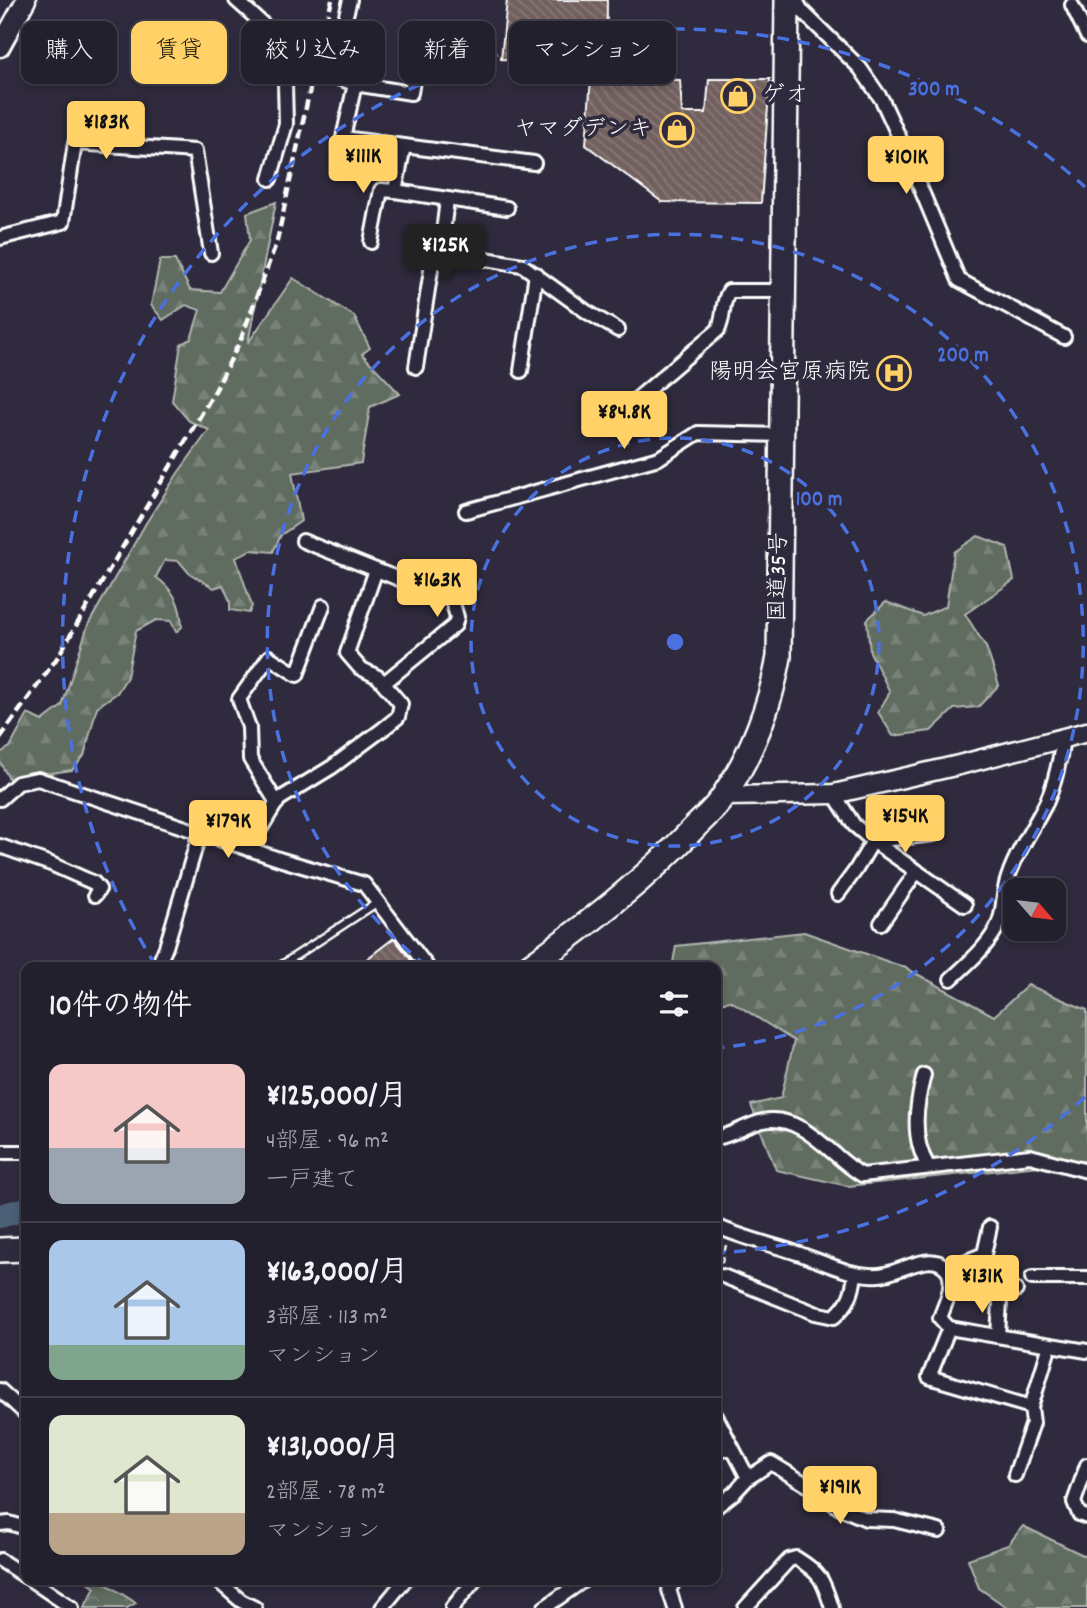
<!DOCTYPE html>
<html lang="ja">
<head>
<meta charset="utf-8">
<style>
	body { margin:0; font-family:Dekko,"Klee One",sans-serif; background:#2f2d3a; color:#f1f3f6; height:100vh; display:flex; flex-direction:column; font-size:26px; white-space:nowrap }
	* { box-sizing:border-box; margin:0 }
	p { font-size:23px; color:#a3a3aa }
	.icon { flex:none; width:38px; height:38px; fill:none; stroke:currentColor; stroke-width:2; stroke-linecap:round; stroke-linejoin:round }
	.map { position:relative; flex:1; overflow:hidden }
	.side { position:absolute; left:21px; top:962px; width:700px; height:623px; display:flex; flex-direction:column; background:#23202e; border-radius:14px; box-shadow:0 4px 10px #0003,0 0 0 2px #403e4a }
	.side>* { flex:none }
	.hud { position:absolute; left:21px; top:21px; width:700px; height:63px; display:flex; gap:14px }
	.needle { width:46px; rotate:118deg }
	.tools { position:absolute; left:1003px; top:878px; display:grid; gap:14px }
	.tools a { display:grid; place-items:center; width:63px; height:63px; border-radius:14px; background:#23202e; box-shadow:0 4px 10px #0003,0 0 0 2px #403e4a; font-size:35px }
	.price { position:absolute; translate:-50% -60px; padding:0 16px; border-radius:7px; background:#ffd166; color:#111; font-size:23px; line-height:46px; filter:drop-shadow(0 2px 4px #0008) }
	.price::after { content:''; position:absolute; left:50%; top:42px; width:21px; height:16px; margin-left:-10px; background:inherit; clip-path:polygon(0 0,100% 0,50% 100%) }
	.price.current { background:#222; color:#fff }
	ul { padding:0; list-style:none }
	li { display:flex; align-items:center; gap:21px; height:175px; padding:0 28px }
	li+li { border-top:2px solid #403e4a }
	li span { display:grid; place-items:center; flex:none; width:196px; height:140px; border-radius:14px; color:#555 }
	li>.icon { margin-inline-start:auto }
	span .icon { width:84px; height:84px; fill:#fffc; stroke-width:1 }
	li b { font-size:30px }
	h2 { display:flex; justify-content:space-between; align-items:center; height:84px; padding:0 28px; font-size:30px }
	.pill { padding:0 24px; border-radius:14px; background:#23202e; box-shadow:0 4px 10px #0003,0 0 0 2px #403e4a; font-size:24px; line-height:63px }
	.pill.current { background:#ffd166; color:#111 }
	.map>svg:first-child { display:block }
	.forest { fill:url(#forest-firs); stroke:#b0b6b0; stroke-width:2 }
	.park { fill:url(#park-crowns); stroke:#b0b6b0; stroke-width:2 }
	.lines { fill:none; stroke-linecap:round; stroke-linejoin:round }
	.river { stroke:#4b6076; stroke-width:24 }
	.building { fill:url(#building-back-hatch); stroke:#fff; stroke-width:2 }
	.lane-casing { stroke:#fff; stroke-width:11 }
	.street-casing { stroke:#fff; stroke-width:18 }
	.secondary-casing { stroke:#fff; stroke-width:23 }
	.highway-casing { stroke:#fff; stroke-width:28 }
	.path { stroke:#fff; stroke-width:2.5; stroke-dasharray:7 5; stroke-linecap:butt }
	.lane { stroke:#2f2a3d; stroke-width:6 }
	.street { stroke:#2f2a3d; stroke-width:12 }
	.secondary { stroke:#2f2a3d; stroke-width:18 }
	.highway { stroke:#2f2a3d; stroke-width:23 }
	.rail { stroke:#fff; stroke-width:4.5; stroke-dasharray:10 5; stroke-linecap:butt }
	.ring { fill:none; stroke:#4a71e0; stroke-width:3.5; stroke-dasharray:12 9 }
	.labels { text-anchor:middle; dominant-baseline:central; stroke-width:7; stroke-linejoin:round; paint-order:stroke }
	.poi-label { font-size:23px; fill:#fff; stroke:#2f2a3d; text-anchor:end }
	.street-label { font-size:23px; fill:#fff; stroke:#2f2a3d }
	.centre { fill:#4a71e0; stroke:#2f2a3d; stroke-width:3.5 }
	.ring-label { font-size:21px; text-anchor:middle; font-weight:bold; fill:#4a71e0; stroke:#2f2a3d; stroke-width:7; stroke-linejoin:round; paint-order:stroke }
</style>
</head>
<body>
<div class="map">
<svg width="1087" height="1608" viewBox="0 0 1087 1608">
	<defs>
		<pattern id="forest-firs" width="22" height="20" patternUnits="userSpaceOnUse" patternTransform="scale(1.75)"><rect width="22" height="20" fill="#616c61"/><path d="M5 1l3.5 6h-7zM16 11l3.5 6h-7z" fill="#798279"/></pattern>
		<pattern id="park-crowns" width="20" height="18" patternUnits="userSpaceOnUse" patternTransform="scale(1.75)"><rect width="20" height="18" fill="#616c61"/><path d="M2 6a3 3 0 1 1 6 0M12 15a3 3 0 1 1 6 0" fill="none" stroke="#798279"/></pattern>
		<pattern id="building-back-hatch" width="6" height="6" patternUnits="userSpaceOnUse" patternTransform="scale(1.75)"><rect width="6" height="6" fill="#72615f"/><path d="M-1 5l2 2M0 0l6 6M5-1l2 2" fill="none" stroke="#877977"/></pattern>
	</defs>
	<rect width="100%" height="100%" fill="#2f2a3d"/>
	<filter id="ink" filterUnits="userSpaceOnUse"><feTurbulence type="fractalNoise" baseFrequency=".0143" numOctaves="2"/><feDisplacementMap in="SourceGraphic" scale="14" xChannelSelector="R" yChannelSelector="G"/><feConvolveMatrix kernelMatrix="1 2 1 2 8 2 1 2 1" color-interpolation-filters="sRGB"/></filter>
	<g filter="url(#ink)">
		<g class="forest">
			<path d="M 276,202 L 248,343 L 293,278 L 354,316 L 370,348 L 362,354 L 400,394 L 370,407 L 361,463 L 292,473 L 301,521 L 281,535 L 273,552 L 250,550 L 236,558 L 252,606 L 249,613 L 230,610 L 230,601 L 223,585 L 214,588 L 189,573 L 179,561 L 165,560 L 156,577 C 175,591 181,605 182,627 L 176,632 L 171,621 L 156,620 L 136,631 L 127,677 L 117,693 L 97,707 L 84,756 L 72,770 L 9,779 L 0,762 L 0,753 L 10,747 L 28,714 L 42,721 L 62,706 L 88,625 L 146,523 L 178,473 L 209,430 L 189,421 L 172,401 L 181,344 L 191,339 L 200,310 L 186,305 L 163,320 L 151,305 L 160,260 L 175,260 L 190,290 L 220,292 L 250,240 L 247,213 Z"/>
			<polygon points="978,536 1007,547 1014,580 965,614 986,647 999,685 978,707 954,709 931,731 893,736 878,712 890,692 870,652 867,620 886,602 923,616 946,606 954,552"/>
			<polygon points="804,932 906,968 994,1016 1028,985 1087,1010 1087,1161 848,1186 776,1170 751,1105 781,1098 794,1041 731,1001 716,1003 716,968 672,968 676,946"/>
			<polygon points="1023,1526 1087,1557 1087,1608 1008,1608 979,1588 968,1559 1008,1545"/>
		</g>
		<polygon class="park" points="85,1580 100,1580 136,1603 127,1608 84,1608 95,1588"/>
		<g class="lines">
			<polyline class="river" points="0,1216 26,1209"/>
		</g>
		<g class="building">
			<polygon points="507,0 607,0 606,78 680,80 682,113 706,113 709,79 770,79 761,203 662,202 586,145 592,64 501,59"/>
			<polygon points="394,938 417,968 355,968"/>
		</g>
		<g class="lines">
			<g class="lane-casing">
				<polyline id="lane" points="277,968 378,902"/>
			</g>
			<g class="street-casing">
				<g id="street">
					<polyline points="236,0 284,43 286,124 270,179"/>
					<polyline points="350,0 330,75 355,84 343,138 404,146 395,191 507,208"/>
					<polyline points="796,0 802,11 860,68 882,100 900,139 959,280 1064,337"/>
					<polyline points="1072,5 1087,36"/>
					<polyline points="355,84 411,93 418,52"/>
					<polyline points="404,146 534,163"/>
					<polyline points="0,238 63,222 75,143 195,151 211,253"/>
					<polyline points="371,242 381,190 395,191"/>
					<polyline points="441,248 450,253 522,265 587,312 618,330"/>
					<polyline points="416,367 433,257 441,248 447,200"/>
					<polyline points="521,371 536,274"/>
					<path d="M 619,414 L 718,330 C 725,317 721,303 729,291 L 784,291"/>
					<polyline points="466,511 659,458 698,433 782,435"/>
					<polyline points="376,570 452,600 457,617 455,625 384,683"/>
					<polyline points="834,794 854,825 873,841 965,905"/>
					<polyline points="0,799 18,783 38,779 282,860 364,884 428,968"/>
					<polyline points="277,803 250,759 249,727 239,699 269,657 297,675 323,606"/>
					<polyline points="0,846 51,864 94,883 99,889 95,895"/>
					<polyline points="248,849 278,800 332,767 383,729 398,717 401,704 378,677 360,668 347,653 376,570 303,541"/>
					<polyline points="838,894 855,871 873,841 934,834"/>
					<polyline points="881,923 917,871"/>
					<polyline points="157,968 166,947 200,832"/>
					<path d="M 951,979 C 967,964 984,950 995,931 C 1004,915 1002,901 1006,884 C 1014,854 1034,828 1047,801 C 1056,781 1060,759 1063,738"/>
					<path d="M 924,1075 C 916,1105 911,1138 928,1166"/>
					<path d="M 716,1138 C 732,1135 747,1125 763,1121 C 803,1113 831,1157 862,1175 L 1030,1156 L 1087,1171"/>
					<polyline points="0,1152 26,1152"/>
					<path d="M 716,1226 C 742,1238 770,1244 797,1253 C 824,1262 851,1277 879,1275 C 898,1274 929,1251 945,1267 C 958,1281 945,1303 940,1318 L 949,1328 L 929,1377 L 1031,1407 L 1050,1345"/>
					<polyline points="947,1269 984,1254 990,1227"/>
					<path d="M 723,1276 L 815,1313 L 834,1317 C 849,1304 853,1293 855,1274"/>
					<polyline points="1032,1278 1087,1278"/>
					<polyline points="950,1286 1016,1290"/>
					<polyline points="995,1289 1000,1301 998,1336"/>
					<polyline points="949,1328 1087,1351"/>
					<polyline points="0,1390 26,1414"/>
					<polyline points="716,1416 748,1478"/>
					<polyline points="716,1449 732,1449"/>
					<polyline points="1087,1465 1074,1502 1079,1514 1087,1517"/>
					<polyline points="1015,1475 1033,1423 1031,1407"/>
					<polyline points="716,1507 734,1493 748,1478 771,1463 809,1486 840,1508 866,1519 894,1520 939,1531"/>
					<polyline points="0,1524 9,1523 26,1528"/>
					<polyline points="0,1560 26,1577"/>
					<polyline points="31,1580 72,1608"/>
					<polyline points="217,1580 241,1601 255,1608"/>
					<polyline points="382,1608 405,1580"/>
					<polyline points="452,1608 475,1580"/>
					<polyline points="544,1608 584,1580"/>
					<polyline points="675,1608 669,1590 675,1580"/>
					<path d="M 745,1608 L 789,1560 L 796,1558 C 822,1574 823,1580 832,1608"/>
				</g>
			</g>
			<g class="secondary-casing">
				<g id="secondary">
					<polyline points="0,47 26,0"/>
					<polyline points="724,796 834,794 959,765 1087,732"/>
				</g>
			</g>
			<g class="highway-casing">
				<g id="highway">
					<path d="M 527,968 C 587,925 645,880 695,827 C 705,817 717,807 724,795 C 751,756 771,704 779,657 L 787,0"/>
					<polyline points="0,1250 26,1249"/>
				</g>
			</g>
			<polyline class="path" points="722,1263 726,1245"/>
			<use href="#lane" class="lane"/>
			<use href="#street" class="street"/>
			<use href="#secondary" class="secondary"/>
			<use href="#highway" class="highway"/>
			<polyline class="rail" points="0,738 57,658 215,391 241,339 277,241 315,66 332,0"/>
		</g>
	</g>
	<g class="ring">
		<circle cx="675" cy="642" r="204"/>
		<path d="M427 966A408 408 0 1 1 718 1048"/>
		<path d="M1085 1097A612 612 0 0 1 718 1253M156 966A612 612 0 0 1 1085 187"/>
	</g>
	<defs>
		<g id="shop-ring" transform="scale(1.75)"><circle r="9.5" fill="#2f2a3d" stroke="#ffd166" stroke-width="1.5"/><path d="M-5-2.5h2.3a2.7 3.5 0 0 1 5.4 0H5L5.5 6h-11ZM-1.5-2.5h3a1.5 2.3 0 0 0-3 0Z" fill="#ffd166"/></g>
		<g id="hospital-ring" transform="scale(1.75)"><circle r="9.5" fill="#2f2a3d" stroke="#ffd166" stroke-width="1.5"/><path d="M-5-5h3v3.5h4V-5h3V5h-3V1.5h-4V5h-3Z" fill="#ffd166"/></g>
	</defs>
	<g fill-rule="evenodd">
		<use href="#shop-ring" x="738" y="96"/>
		<use href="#shop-ring" x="677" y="130"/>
		<use href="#hospital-ring" x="894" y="373"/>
	</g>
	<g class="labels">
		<g class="poi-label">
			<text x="762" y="96" text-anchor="start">ゲオ</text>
			<text x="652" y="130">ヤマダデンキ</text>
			<text x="870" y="373">陽明会宮原病院</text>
		</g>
		<g class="street-label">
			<text transform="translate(780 577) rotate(-89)">国道35号</text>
		</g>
	</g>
	<circle cx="675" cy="642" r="10" class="centre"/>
	<g class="ring-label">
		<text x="934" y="95">300 m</text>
		<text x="963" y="361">200 m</text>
		<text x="819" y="505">100 m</text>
	</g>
</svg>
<div class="tools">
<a><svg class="needle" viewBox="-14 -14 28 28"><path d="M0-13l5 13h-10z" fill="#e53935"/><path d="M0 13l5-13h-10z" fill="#a3a3aa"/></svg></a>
</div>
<b class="price" style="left:106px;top:161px">¥183K</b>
<b class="price" style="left:363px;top:195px">¥111K</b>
<b class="price" style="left:906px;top:196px">¥101K</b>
<b class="price current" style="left:445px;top:284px">¥125K</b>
<b class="price" style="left:624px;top:451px">¥84.8K</b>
<b class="price" style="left:437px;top:619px">¥163K</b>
<b class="price" style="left:905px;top:855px">¥154K</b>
<b class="price" style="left:228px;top:860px">¥179K</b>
<b class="price" style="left:982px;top:1315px">¥131K</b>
<b class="price" style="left:840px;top:1526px">¥191K</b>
<div class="hud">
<a class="pill">購入</a>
<a class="pill current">賃貸</a>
<a class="pill">絞り込み</a>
<a class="pill">新着</a>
<a class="pill">マンション</a>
</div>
<section class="side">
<h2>10件の物件<svg class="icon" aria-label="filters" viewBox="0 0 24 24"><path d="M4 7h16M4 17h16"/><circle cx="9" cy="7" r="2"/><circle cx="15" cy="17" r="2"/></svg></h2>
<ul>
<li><span style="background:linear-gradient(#f6c9c9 60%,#9aa5b1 0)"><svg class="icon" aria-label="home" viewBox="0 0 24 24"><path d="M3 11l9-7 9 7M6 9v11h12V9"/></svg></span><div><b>¥125,000/月</b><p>4部屋 · 96 m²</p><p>一戸建て</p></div></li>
<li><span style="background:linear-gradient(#a9c7e8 75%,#7fa58c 0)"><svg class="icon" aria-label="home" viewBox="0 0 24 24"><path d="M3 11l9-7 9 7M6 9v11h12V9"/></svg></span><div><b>¥163,000/月</b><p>3部屋 · 113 m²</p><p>マンション</p></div></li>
<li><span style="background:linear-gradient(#dfe7d0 70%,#b9a48a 0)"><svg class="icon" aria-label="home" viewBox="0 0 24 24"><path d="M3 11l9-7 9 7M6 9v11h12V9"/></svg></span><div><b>¥131,000/月</b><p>2部屋 · 78 m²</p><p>マンション</p></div></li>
</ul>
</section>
</div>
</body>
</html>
